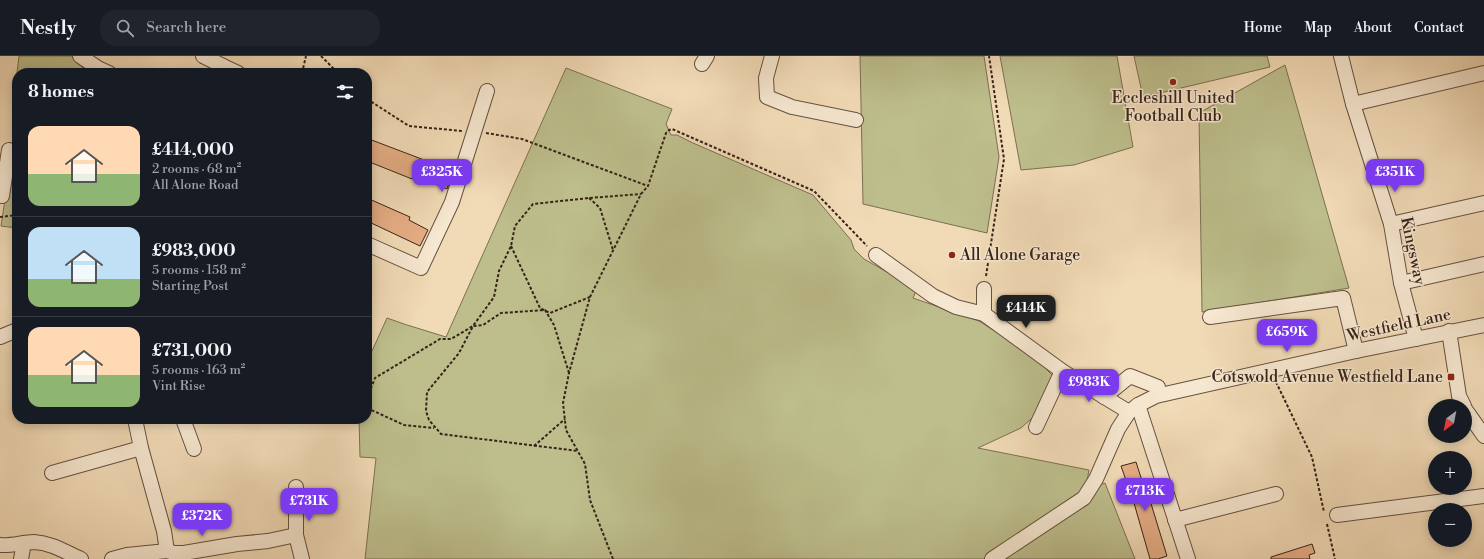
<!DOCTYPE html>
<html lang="en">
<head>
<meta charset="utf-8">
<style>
	body { margin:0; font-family:"Libre Bodoni",serif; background:#20242c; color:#f1f3f6; height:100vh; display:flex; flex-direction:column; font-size:15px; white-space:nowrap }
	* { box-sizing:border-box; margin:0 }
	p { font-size:13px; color:#9ea1a6 }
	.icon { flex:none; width:22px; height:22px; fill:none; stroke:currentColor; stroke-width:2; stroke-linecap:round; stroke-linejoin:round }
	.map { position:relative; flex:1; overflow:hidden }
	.details { position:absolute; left:12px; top:12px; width:360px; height:356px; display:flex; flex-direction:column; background:#171b24; border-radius:16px; box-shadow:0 2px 10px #0003 }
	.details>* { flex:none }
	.needle { width:26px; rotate:212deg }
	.controls { position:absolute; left:1428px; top:343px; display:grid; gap:8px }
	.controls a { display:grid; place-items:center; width:44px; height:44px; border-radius:50%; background:#171b24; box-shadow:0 2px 10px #0003; font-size:20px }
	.price { position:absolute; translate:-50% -34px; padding:0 9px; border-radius:8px; background:#7c3aed; color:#fff; font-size:13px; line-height:26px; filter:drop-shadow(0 1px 2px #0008) }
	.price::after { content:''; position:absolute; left:50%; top:24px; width:12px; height:9px; margin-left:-6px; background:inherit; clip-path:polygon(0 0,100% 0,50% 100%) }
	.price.selected { background:#222; color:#fff }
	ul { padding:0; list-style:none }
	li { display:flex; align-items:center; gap:12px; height:100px; padding:0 16px }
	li+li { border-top:1px solid #363941 }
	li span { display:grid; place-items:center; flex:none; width:112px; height:80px; border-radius:12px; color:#555 }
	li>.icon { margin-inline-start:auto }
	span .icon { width:48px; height:48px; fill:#fffc; stroke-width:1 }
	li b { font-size:17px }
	h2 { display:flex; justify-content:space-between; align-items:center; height:48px; padding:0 16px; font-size:17px }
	header { display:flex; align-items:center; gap:24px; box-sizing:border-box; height:56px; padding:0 20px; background:#171b24; border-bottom:1px solid #363941 }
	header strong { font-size:19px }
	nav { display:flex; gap:22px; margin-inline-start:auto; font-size:14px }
	.search { width:280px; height:36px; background:#20242c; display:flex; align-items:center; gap:10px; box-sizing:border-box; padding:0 14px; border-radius:16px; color:#9ea1a6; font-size:15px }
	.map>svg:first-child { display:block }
	.green { fill:#bdbe8c; stroke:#7a7052 }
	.building { fill:#e6ad85; stroke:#372319 }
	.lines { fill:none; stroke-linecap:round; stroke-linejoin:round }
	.minor-casing { stroke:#665140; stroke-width:16 }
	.path { stroke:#372319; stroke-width:2; stroke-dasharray:3 2; stroke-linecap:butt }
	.minor { stroke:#f6e7d0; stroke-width:14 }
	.poi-dot { fill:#8f2418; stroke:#f6e7d0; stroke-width:1.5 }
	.labels { text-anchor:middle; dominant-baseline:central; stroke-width:3; stroke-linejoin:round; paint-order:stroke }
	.poi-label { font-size:16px; fill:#372319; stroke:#f6e7d0 }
	.street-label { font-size:16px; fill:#372319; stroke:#f6e7d0 }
</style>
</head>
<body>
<header>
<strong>Nestly</strong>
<div class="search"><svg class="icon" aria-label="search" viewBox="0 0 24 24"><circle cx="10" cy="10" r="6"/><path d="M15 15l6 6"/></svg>Search here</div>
<nav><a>Home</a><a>Map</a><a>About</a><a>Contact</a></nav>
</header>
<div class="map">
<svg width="1484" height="503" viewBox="0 0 1484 503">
	<rect width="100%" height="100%" fill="#f1dab6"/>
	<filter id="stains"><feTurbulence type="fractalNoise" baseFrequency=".005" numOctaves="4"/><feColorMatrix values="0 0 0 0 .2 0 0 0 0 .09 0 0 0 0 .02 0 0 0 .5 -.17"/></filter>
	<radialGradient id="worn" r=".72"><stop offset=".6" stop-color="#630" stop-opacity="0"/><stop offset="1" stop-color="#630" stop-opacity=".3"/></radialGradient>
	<g class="green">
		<polygon points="19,0 75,0 86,17 17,17"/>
		<polygon points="860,0 984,0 999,101 987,177 863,148"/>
		<polygon points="1000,0 1117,0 1133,91 1074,109 1021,114"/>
		<polygon points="1134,0 1267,0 1270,11 1143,41"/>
		<polygon points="1285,9 1349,232 1202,256 1199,57"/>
		<polygon points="566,12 672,53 666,68 671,79 677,79 693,87 813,139 851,184 854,193 864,203 917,233 913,242 979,265 1041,305 1044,311 1054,321 1041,354 1021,372 978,392 1089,414 1086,430 1076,444 985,503 365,503 376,402 360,401 359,363 367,363 367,306 387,262 404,268 446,281"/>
		<polygon points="11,104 17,107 17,172 1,170"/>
		<polygon points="1105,427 1135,503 1003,503 1088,448 1100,429"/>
	</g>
	<g class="building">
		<polygon points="369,83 453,115 447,133 428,125 428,127 412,122 412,123 367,105 367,89"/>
		<polygon points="367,142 410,161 409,164 428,174 420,190 367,165"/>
		<polygon points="1136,406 1145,434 1147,433 1149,441 1167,500 1158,503 1150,503 1134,447 1121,410"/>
		<polygon points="1312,488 1315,497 1309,499 1310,503 1271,503 1271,501"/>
	</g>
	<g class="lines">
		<g class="minor-casing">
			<g id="minor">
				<polyline points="80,0 98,12 109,17"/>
				<polyline points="203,0 223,10"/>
				<polyline points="772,0 766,22 767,41 792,51 856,64"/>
				<polyline points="1341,0 1353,48 1391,168 1401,227 1416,283"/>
				<polyline points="702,8 707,0"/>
				<polyline points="221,17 223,10 238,17"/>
				<polyline points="1353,48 1484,17"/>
				<polyline points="2,140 9,94"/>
				<polyline points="1391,168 1484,147"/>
				<polyline points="367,188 421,212 452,146 487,35"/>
				<polyline points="876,199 933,240 956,251 984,258"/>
				<polyline points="1401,227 1484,208"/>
				<polyline points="984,233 984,258 1062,315 1129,356"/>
				<polyline points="1210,261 1343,242 1356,295"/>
				<polyline points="1449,275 1459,340 1464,350"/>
				<polyline points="0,281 17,274"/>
				<polyline points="1104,341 1130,320 1158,331"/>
				<polyline points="1138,349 1188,503"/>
				<polyline points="1465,353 1484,380"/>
				<polyline points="135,363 141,392 164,475 167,495"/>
				<polyline points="183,363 194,393"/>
				<polyline points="1036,371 1062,315"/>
				<polyline points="52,417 141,392"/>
				<polyline points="296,431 296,479 302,503"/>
				<polyline points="1337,459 1484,440"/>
				<polyline points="1175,464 1276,438"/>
				<path d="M 0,489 C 12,490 23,486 34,486 C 52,487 65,496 81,503"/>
				<polyline points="21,503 24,487"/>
				<polyline points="112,503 127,499 167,495 174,497 184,497 237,488 268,485 296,479"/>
				<polyline points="992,503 1084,442 1096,423 1118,373 1129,356 1138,349 1156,340 1356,295 1484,269"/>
			</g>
		</g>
		<g class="path">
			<polyline points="321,0 338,17"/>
			<polyline points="302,17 306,0"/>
			<polyline points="367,43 409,70 462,75"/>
			<polyline points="486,77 522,83 648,130 666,77 669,74 672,73 814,135 867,190"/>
			<polyline points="589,142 600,152 613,194"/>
			<polyline points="0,161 17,159"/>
			<polyline points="511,190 540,252 550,257 590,241"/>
			<polyline points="986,220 1004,103 989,0"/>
			<polyline points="569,317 554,269 545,254 501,257 483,269 473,270 459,297 427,336 426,355 429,364 441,378 578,395"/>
			<polyline points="1276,326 1312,401 1324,456"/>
			<polyline points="367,342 375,322 440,283 451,283 473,270 494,241 499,215 511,190 515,170 533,148 589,142 641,138"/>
			<polyline points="367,352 404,369 434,372"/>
			<polyline points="534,390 565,363"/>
			<polyline points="1327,468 1335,503"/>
			<polyline points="613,503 590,444 585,408 566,374 563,347 569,317 590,241 641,138 648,130"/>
		</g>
		<use href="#minor" class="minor"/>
	</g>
	<g class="poi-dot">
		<circle cx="1173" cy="26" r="4"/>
		<circle cx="952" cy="199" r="4"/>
		<rect x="1447" y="317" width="8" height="8" rx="2"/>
	</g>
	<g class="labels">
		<g class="poi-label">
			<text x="1173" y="42">Eccleshill United<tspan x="1173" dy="18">Football Club</tspan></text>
			<text x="960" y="199" text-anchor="start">All Alone Garage</text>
			<text x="1443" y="321" text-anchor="end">Cotswold Avenue Westfield Lane</text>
		</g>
		<g class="street-label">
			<text transform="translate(1413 195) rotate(78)">Kingsway</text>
			<text transform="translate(1399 269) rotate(-12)">Westfield Lane</text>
		</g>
	</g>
	<rect width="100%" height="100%" filter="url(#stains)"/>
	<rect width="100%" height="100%" fill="url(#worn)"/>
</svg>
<div class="controls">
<a><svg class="needle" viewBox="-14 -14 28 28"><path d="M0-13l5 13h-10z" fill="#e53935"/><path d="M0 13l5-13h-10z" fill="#9ea1a6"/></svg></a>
<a>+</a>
<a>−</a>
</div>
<b class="price" style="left:442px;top:137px">£325K</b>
<b class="price" style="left:1395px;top:137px">£351K</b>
<b class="price selected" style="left:1026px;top:273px">£414K</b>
<b class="price" style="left:1287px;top:297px">£659K</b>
<b class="price" style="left:1089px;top:347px">£983K</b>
<b class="price" style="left:1145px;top:456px">£713K</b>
<b class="price" style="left:309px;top:466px">£731K</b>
<b class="price" style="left:202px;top:481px">£372K</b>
<section class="details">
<h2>8 homes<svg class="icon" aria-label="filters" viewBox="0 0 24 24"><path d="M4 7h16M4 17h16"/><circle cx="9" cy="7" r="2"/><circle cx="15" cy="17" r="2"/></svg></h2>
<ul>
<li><span style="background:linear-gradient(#ffd9b3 60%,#8fb573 0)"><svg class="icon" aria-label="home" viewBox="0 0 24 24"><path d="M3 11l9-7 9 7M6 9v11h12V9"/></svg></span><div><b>£414,000</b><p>2 rooms · 68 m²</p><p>All Alone Road</p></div></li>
<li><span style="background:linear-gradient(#bfe0f5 65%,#8fb573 0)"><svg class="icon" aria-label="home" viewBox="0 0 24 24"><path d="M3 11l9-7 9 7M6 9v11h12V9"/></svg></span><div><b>£983,000</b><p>5 rooms · 158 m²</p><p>Starting Post</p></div></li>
<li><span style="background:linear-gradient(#ffd9b3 60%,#8fb573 0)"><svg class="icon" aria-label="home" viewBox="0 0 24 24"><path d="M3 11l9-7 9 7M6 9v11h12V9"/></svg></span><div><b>£731,000</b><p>5 rooms · 163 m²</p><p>Vint Rise</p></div></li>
</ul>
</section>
</div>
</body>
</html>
